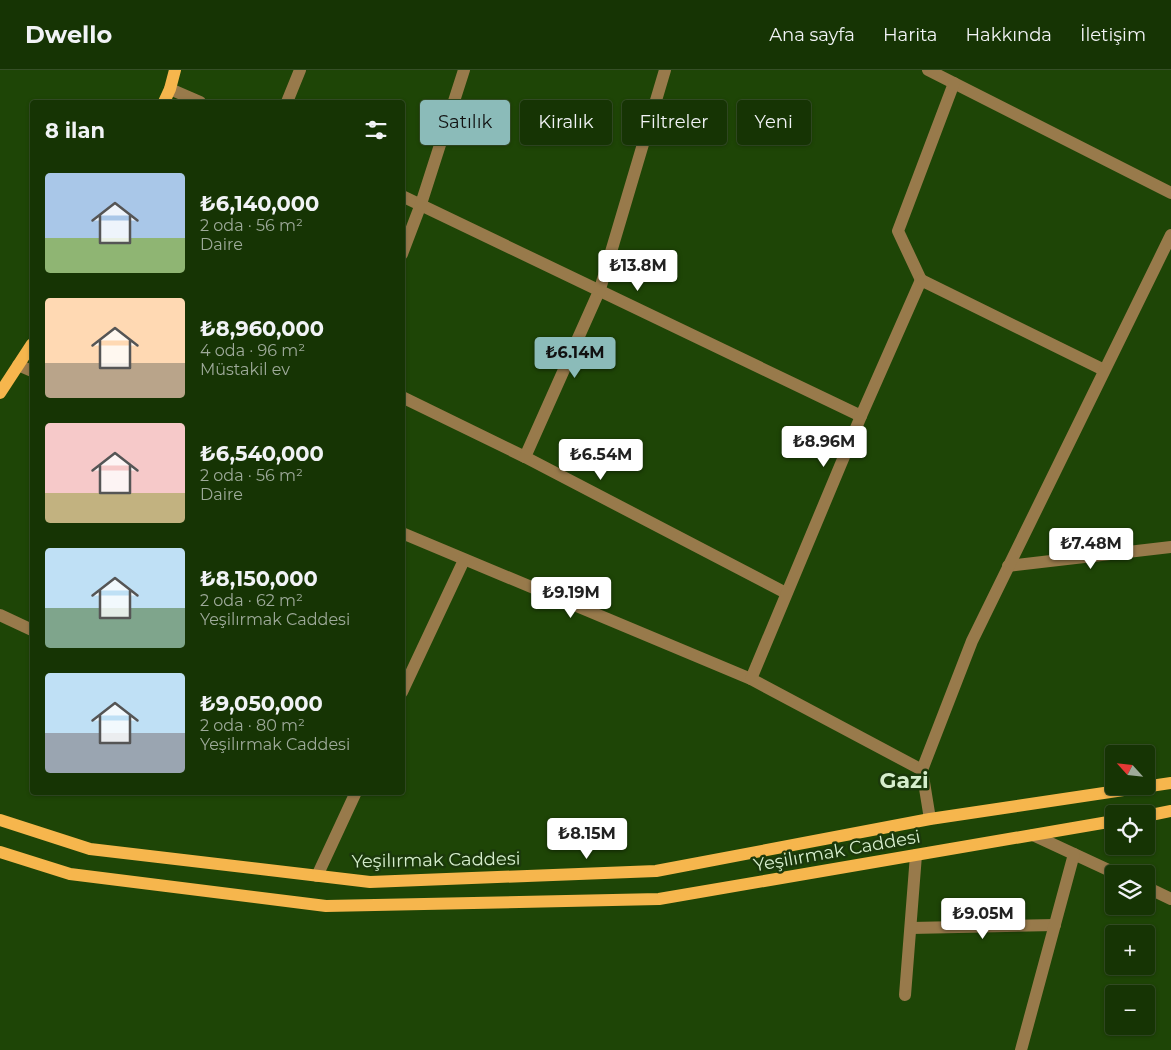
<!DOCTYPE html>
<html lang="tr">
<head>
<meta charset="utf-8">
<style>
	body { margin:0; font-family:Montserrat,sans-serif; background:#233f13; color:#f1f3f6; height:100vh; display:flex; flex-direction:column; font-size:19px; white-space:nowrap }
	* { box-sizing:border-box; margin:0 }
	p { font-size:16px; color:#9eaa9a }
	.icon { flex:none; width:28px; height:28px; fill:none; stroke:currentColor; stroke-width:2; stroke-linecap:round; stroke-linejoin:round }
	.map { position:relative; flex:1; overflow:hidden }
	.side { position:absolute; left:30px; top:30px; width:375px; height:695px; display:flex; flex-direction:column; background:#163404; border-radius:5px; box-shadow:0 1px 4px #0004,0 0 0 1px #354f26 }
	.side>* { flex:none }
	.guide { position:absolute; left:420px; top:30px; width:475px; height:45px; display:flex; gap:10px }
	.needle { width:32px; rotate:297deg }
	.controls { position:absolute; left:1105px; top:675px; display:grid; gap:10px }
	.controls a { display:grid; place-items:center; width:50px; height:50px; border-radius:5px; background:#163404; box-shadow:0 1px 4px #0004,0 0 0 1px #354f26; font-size:25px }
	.price { position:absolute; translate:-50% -42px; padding:0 11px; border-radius:5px; background:#fff; color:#222; font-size:16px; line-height:32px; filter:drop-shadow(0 1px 2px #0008) }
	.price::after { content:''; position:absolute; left:50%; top:30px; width:15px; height:11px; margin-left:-8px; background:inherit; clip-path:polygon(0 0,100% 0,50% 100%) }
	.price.on { background:#8bbbb9; color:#111 }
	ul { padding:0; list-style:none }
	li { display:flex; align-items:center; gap:15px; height:125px; padding:0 15px }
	li span { display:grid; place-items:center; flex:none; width:140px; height:100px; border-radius:5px; color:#555 }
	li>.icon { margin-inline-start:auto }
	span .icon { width:60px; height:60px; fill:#fffc; stroke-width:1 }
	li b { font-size:21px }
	h2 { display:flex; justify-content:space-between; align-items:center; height:60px; padding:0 15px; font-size:21px }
	.chip { padding:0 18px; border-radius:5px; background:#163404; box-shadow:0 1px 4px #0004,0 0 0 1px #354f26; font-size:18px; line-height:45px }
	.chip.on { background:#8bbbb9; color:#111 }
	header { display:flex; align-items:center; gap:30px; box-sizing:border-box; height:70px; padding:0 25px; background:#163404; border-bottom:1px solid #354f26 }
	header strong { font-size:24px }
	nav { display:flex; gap:28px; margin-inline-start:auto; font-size:18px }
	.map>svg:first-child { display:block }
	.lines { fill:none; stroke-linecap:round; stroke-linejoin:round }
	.minor { stroke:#987a4b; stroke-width:12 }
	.major { stroke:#f6b64d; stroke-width:12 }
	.labels { text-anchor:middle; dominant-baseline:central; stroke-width:5; stroke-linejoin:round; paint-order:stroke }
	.street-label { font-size:18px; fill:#d6eecd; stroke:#1b390b }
	.district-label { font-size:22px; font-weight:bold; fill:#d6eecd; stroke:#1b390b }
</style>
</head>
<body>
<header>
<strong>Dwello</strong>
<nav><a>Ana sayfa</a><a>Harita</a><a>Hakkında</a><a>İletişim</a></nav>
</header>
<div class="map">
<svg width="1171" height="980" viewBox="0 0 1171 980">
	<rect width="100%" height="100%" fill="#1e4506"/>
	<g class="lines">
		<g class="minor">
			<polyline points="928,0 1171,123"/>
			<polyline points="170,19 200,32"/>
			<polyline points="287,32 300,0"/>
			<polyline points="402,126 861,346"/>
			<polyline points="402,184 421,134 464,0"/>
			<polyline points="921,210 898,161 954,13"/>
			<polyline points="18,295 32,301"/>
			<polyline points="402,327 525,387 786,523"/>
			<polyline points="525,387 600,219 665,0"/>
			<polyline points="402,463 751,609"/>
			<polyline points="1008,496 1171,477"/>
			<polyline points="0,545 32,560"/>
			<polyline points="402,622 464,490"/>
			<polyline points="922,700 751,609 861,346 921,210 1104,300"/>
			<polyline points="930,749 922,700 972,571 1171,165"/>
			<polyline points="1033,765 1117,804"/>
			<polyline points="317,806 356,722"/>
			<polyline points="1146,817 1171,829"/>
			<polyline points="911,858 1055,855"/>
			<polyline points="905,925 916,785"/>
			<polyline points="1021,980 1074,784"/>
		</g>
		<g class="major">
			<polyline points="164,32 170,19 175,0"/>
			<polyline points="0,323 32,274"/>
			<polyline points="1146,746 1171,741"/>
			<polyline points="0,750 90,779 370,812 656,801 930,749 1171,713"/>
			<polyline points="0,782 70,804 326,836 659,829 1114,751"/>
		</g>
	</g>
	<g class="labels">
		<g class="street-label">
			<text transform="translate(837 781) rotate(-10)">Yeşilırmak Caddesi</text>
			<text transform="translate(436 790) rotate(-1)">Yeşilırmak Caddesi</text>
		</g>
		<g class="district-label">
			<text x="904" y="710">Gazi</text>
		</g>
	</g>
</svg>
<div class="controls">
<a><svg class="needle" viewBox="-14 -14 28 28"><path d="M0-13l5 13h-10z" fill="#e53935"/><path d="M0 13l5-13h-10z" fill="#9eaa9a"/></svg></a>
<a><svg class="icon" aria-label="locate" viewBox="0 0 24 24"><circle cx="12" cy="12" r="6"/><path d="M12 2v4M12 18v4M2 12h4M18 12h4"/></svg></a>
<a><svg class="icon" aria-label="layers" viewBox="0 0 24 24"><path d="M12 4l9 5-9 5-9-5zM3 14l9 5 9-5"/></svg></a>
<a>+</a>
<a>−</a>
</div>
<b class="price" style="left:638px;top:222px">₺13.8M</b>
<b class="price on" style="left:575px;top:309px">₺6.14M</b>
<b class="price" style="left:824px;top:398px">₺8.96M</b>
<b class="price" style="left:601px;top:411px">₺6.54M</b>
<b class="price" style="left:1091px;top:500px">₺7.48M</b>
<b class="price" style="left:571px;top:549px">₺9.19M</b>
<b class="price" style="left:587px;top:790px">₺8.15M</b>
<b class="price" style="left:983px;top:870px">₺9.05M</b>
<div class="guide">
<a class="chip on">Satılık</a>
<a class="chip">Kiralık</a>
<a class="chip">Filtreler</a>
<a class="chip">Yeni</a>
</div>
<section class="side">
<h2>8 ilan<svg class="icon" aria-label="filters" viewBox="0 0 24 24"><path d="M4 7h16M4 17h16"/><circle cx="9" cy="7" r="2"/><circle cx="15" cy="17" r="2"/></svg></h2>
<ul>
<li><span style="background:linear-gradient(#a9c7e8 65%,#8fb573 0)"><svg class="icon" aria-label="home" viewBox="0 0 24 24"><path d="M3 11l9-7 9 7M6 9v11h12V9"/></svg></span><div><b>₺6,140,000</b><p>2 oda · 56 m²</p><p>Daire</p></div></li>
<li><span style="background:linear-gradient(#ffd9b3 65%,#b9a48a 0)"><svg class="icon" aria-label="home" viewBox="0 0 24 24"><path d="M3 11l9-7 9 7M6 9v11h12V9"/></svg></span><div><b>₺8,960,000</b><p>4 oda · 96 m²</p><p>Müstakil ev</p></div></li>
<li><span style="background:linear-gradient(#f6c9c9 70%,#c2b280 0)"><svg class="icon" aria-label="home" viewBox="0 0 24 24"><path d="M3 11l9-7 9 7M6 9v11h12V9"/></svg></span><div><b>₺6,540,000</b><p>2 oda · 56 m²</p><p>Daire</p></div></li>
<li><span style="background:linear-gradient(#bfe0f5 60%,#7fa58c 0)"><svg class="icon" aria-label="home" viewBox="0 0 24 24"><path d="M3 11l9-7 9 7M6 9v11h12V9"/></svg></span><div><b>₺8,150,000</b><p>2 oda · 62 m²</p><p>Yeşilırmak Caddesi</p></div></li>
<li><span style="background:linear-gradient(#bfe0f5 60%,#9aa5b1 0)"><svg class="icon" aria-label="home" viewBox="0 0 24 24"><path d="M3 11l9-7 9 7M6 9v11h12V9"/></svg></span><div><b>₺9,050,000</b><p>2 oda · 80 m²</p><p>Yeşilırmak Caddesi</p></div></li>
</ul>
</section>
</div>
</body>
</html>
